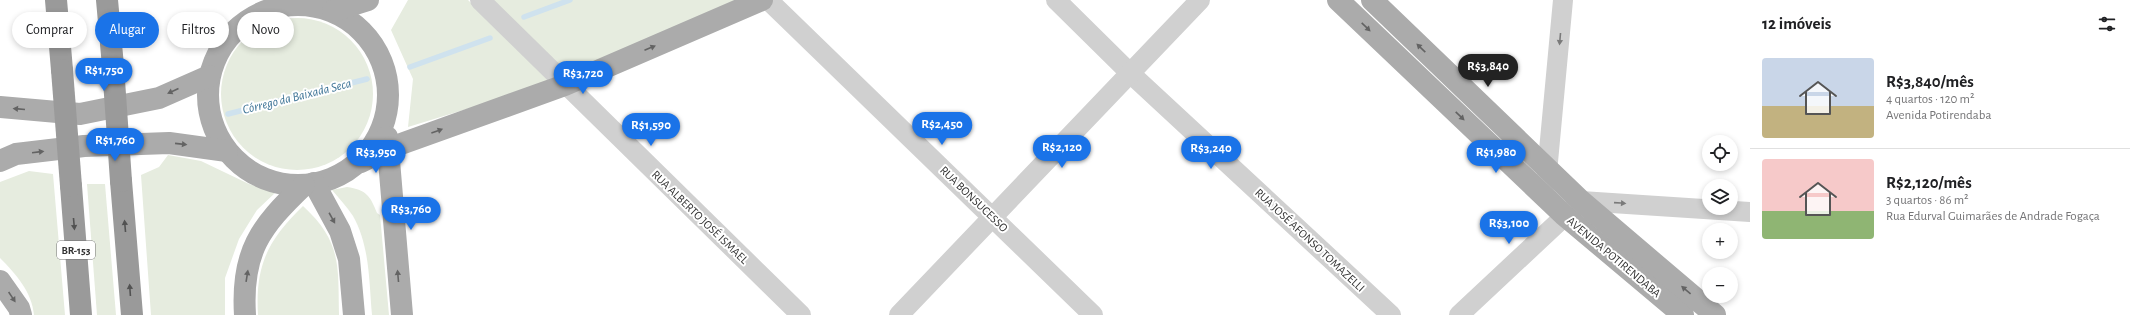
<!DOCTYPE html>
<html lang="pt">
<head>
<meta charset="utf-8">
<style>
	body { margin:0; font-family:"Alegreya Sans",sans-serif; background:#f6f6f6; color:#202124; height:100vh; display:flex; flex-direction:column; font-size:15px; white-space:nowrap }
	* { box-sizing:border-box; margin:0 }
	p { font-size:13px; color:#757577 }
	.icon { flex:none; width:22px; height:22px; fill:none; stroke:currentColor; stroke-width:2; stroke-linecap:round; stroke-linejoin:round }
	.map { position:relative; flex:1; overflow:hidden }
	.side { display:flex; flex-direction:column; background:#fff; width:380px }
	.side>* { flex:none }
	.banner { position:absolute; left:12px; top:12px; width:380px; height:36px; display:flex; gap:8px }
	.controls { position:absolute; left:1702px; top:135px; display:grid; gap:8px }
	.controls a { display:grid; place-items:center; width:36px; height:36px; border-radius:50%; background:#fff; box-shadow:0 2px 6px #0003; font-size:20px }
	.price { position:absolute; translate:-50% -34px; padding:0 9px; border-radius:14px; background:#1a73e8; color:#fff; font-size:13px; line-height:26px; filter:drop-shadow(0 1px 2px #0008) }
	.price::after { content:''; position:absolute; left:50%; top:24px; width:12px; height:9px; margin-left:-6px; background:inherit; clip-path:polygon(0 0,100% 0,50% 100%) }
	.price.current { background:#222; color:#fff }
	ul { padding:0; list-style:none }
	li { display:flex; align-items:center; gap:12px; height:100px; padding:0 12px }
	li+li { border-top:1px solid #e0e0e0 }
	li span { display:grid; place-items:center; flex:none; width:112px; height:80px; border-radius:4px; color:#555 }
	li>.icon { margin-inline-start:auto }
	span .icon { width:48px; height:48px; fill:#fffc; stroke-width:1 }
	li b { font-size:17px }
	h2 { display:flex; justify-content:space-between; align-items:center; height:48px; padding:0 12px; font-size:17px }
	.pill { padding:0 14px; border-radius:18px; background:#fff; box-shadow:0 2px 6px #0003; font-size:14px; line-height:36px }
	.pill.current { background:#1a73e8; color:#fff }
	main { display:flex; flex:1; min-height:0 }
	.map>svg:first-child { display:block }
	.green { fill:#e6ecdf }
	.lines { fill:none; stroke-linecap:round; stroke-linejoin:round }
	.stream { stroke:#cfe2ee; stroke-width:5.5 }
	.minor { stroke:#d0d0d0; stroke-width:20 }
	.major { stroke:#ababab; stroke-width:22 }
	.highway { stroke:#9a9a9a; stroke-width:22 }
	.highway-bridge { stroke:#9a9a9a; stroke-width:22 }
	.oneway { fill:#636363 }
	.oneway2 { fill:#7a7a7a }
	.oneway3 { fill:#525252 }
	.labels { text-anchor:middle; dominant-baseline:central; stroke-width:4; stroke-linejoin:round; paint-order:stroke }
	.shield { fill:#fff; stroke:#707070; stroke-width:1 }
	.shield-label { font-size:11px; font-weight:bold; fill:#333 }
	.street-label { font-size:12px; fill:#333; stroke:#fff }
	.water-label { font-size:13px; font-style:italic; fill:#3f7597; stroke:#fff }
</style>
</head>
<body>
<main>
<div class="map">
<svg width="1750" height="315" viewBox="0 0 1750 315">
	<rect width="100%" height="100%" fill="#fff"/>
	<g class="green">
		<polygon points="408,0 468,0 552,83 408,127 413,79 391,30"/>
		<polygon points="489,0 749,0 567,77"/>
		<circle cx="297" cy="94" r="76"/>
		<polygon points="168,155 201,161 249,184 276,192 257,210 239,239 225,278 225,315 151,315 141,175 159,167"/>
		<path d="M 29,171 L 53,174 L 65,315 L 34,315 C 32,292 16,274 0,258 L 0,182 Z"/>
		<polygon points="87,184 105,184 116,315 97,315"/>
		<path d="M 347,187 C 366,190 370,195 377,213 L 380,215 L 389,315 L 372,315 C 369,282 370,246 353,216 C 347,207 339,198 332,190 Z"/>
		<path d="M 303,206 C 342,242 338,266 339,315 L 258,315 C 255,265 268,240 303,206 Z"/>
	</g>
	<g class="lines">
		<g class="stream">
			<polyline points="524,17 570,0"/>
			<polyline points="410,67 490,38"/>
			<polyline points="228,114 367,79"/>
		</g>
		<g class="minor">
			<polyline points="480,0 801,315"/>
			<polyline points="768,0 1093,315"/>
			<polyline points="1056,0 1131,74 1391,315"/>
			<polyline points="1546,183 1563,0"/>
			<polyline points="899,315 1200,0"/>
			<polyline points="1459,315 1581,201 1750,212"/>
		</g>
		<g class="major">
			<polyline points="1338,0 1564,215 1683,315"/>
			<polyline points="1372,0 1581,201 1715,315"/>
			<circle cx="298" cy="95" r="90"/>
			<polyline points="333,11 368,0"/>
			<polyline points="0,107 80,114 159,98 209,76"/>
			<polyline points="387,137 402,315"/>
			<polyline points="0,161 16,154 84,146 169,143 227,151"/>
			<polyline points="361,162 387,149 565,85 762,0"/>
			<polyline points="314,183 340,231 349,259 354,315"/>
			<polyline points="0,281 19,308 21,315"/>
			<path d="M 245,315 C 241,252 260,227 304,185"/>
		</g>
		<g class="highway">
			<polyline points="56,0 62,70"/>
			<polyline points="107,0 113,66"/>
			<polyline points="121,181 132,315"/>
			<polyline points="71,186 81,315"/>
		</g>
		<g class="highway-bridge">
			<polyline points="113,66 121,181"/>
			<polyline points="62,70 71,186"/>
		</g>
	</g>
	<defs><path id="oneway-solid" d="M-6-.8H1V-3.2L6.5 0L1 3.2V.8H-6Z"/></defs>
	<g class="oneway">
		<use href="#oneway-solid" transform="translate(1366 27) rotate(44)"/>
		<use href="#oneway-solid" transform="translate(650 48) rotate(-23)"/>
		<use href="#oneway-solid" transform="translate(1421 48) rotate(-136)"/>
		<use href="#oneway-solid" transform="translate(173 91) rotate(156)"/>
		<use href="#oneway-solid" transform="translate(19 109) rotate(-175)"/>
		<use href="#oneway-solid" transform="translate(1460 116) rotate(44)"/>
		<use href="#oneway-solid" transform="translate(437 131) rotate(-20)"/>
		<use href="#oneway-solid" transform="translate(181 144) rotate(6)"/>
		<use href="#oneway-solid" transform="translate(38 152) rotate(-7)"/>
		<use href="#oneway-solid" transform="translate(332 218) rotate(61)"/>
		<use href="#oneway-solid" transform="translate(247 276) rotate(-81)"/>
		<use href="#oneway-solid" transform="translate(398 276) rotate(-95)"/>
		<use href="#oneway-solid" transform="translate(1686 290) rotate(-140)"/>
		<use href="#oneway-solid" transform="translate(12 297) rotate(56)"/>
	</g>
	<g class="oneway2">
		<use href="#oneway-solid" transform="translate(1560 39) rotate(95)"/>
		<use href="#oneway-solid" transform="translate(1620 203) rotate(4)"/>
	</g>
	<g class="oneway3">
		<use href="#oneway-solid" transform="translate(74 224) rotate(85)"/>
		<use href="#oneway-solid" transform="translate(125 226) rotate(-95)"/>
		<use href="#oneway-solid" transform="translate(130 290) rotate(-94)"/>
	</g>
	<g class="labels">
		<rect class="shield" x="57" y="241" width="38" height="18" rx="3"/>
		<g class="shield-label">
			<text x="76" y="250">BR-153</text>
		</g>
		<g class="street-label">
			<text transform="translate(974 199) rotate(44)">RUA BONSUCESSO</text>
			<text transform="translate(700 217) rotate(44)">RUA ALBERTO JOSÉ ISMAEL</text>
			<text transform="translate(1310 240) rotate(43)">RUA JOSÉ AFONSO TOMAZELLI</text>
			<text transform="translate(1614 257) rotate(40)">AVENIDA POTIRENDABA</text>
		</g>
		<g class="water-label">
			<text transform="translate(297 97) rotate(-14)">Córrego da Baixada Seca</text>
		</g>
	</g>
</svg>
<div class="controls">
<a><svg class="icon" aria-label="locate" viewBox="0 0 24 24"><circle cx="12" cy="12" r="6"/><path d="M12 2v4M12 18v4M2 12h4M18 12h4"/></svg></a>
<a><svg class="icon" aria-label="layers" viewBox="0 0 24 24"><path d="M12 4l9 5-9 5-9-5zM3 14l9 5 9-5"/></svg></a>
<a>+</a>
<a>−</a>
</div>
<b class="price current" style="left:1488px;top:88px">R$3,840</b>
<b class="price" style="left:104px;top:92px">R$1,750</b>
<b class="price" style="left:583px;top:95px">R$3,720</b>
<b class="price" style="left:942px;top:146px">R$2,450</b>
<b class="price" style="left:651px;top:147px">R$1,590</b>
<b class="price" style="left:115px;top:162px">R$1,760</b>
<b class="price" style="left:1062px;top:169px">R$2,120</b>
<b class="price" style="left:1211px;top:170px">R$3,240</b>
<b class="price" style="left:376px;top:174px">R$3,950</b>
<b class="price" style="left:1496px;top:174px">R$1,980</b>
<b class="price" style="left:411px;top:231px">R$3,760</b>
<b class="price" style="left:1509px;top:245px">R$3,100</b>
<div class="banner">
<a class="pill">Comprar</a>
<a class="pill current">Alugar</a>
<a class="pill">Filtros</a>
<a class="pill">Novo</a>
</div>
</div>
<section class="side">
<h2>12 imóveis<svg class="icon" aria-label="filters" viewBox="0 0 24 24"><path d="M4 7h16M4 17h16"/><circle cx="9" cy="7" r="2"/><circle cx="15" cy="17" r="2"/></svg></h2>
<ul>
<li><span style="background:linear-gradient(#c9d6e8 60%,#c2b280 0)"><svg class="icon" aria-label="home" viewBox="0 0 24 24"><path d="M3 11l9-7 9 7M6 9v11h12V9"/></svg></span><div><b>R$3,840/mês</b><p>4 quartos · 120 m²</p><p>Avenida Potirendaba</p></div></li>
<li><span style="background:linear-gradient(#f6c9c9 65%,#8fb573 0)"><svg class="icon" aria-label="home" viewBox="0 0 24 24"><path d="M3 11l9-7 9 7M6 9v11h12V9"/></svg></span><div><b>R$2,120/mês</b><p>3 quartos · 86 m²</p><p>Rua Edurval Guimarães de Andrade Fogaça</p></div></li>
</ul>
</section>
</main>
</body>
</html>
